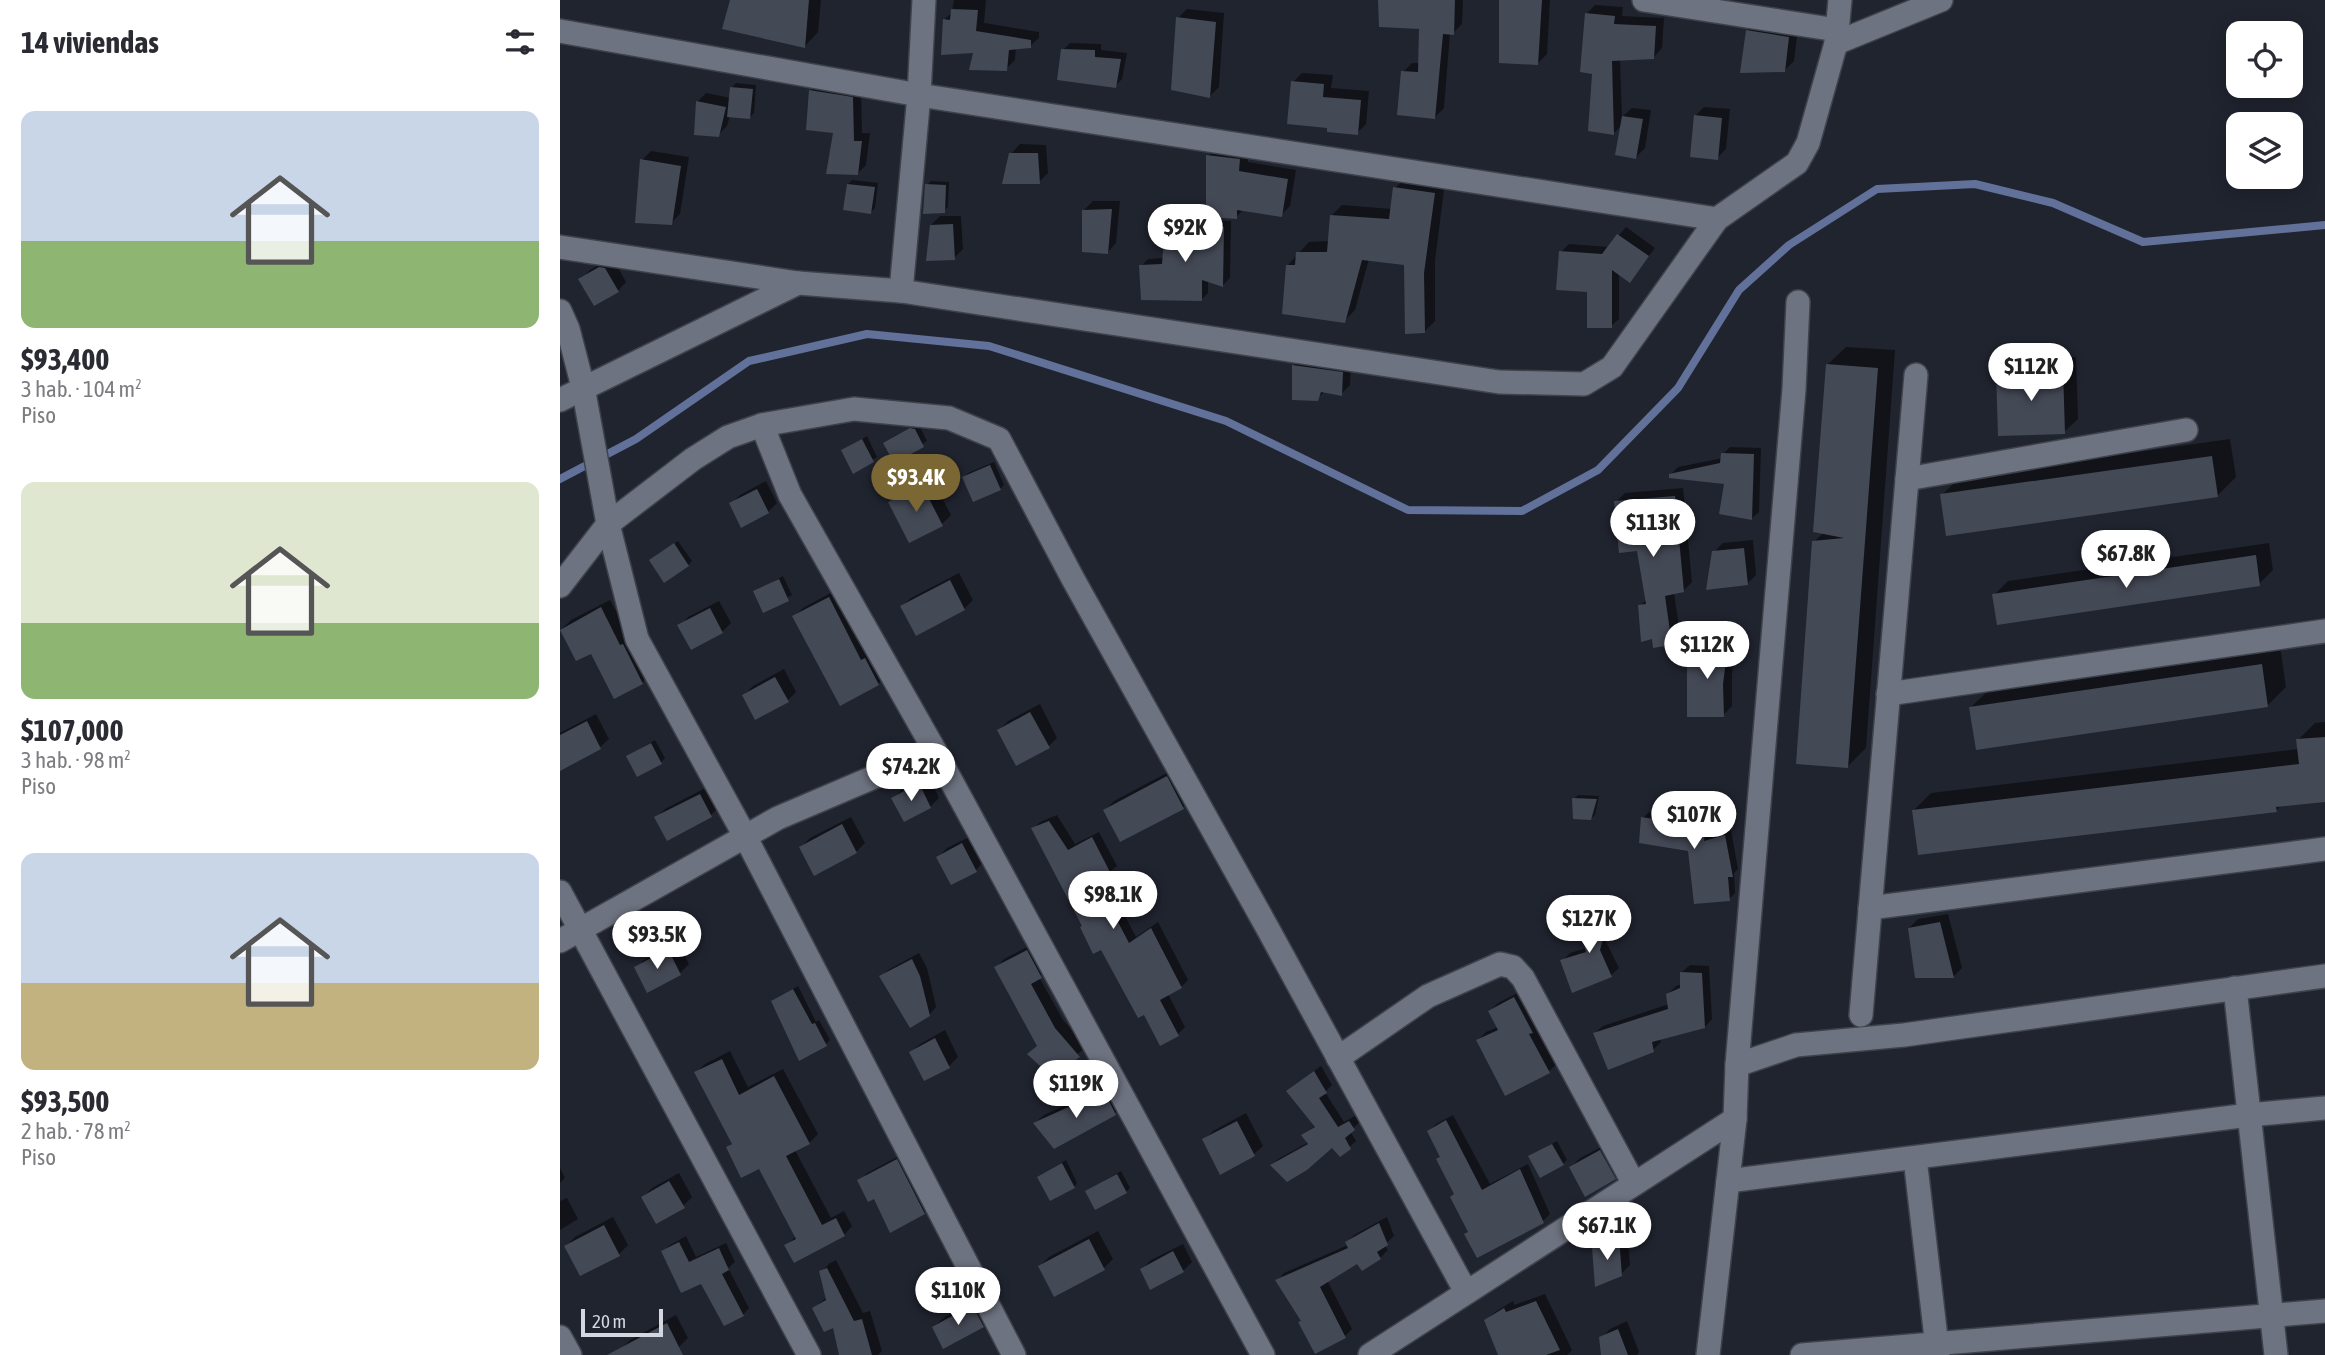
<!DOCTYPE html>
<html lang="es">
<head>
<meta charset="utf-8">
<style>
	body { margin:0; font-family:"Asap Condensed",sans-serif; background:#f7f7f7; color:#2b2b33; height:100vh; display:flex; flex-direction:column; font-size:26px; white-space:nowrap }
	* { box-sizing:border-box; margin:0 }
	p { font-size:23px; color:#7c7c81 }
	.icon { flex:none; width:38px; height:38px; fill:none; stroke:currentColor; stroke-width:2; stroke-linecap:round; stroke-linejoin:round }
	.map { position:relative; flex:1; overflow:hidden }
	.panel { display:flex; flex-direction:column; background:#fff; width:560px }
	.panel>* { flex:none }
	.controls { position:absolute; left:1666px; top:21px; display:grid; gap:14px }
	.controls a { display:grid; place-items:center; width:77px; height:77px; border-radius:14px; background:#fff; box-shadow:0 4px 18px #0003; font-size:35px }
	.scale { position:absolute; left:21px; bottom:18px; width:82px; box-sizing:border-box; padding-left:7px; border:4px solid #d4d7df; border-top:0; font-size:19px; line-height:24px; white-space:nowrap; color:#d4d7df; -webkit-text-stroke:5px #20242f; paint-order:stroke }
	.price { position:absolute; translate:-50% -60px; padding:0 16px; border-radius:24px; background:#fff; color:#222; font-size:23px; line-height:46px; filter:drop-shadow(0 2px 4px #0008) }
	.price::after { content:''; position:absolute; left:50%; top:42px; width:21px; height:16px; margin-left:-10px; background:inherit; clip-path:polygon(0 0,100% 0,50% 100%) }
	.price.on { background:#7b6733; color:#fff }
	ul { padding:0; list-style:none }
	li { display:grid; align-content:center; gap:14px; height:371px; padding:0 21px }
	li span { display:grid; place-items:center; height:217px; border-radius:14px; color:#555 }
	li>.icon { margin-inline-start:auto }
	span .icon { width:126px; height:126px; fill:#fffc; stroke-width:1 }
	li b { font-size:30px }
	h2 { display:flex; justify-content:space-between; align-items:center; height:84px; padding:0 21px; font-size:30px }
	main { display:flex; flex:1; min-height:0 }
	.map>svg:first-child { display:block }
	.shadow { fill:#0007 }
	.lines { fill:none; stroke-linecap:round; stroke-linejoin:round }
	.stream { stroke:#61719a; stroke-width:8 }
	.building { fill:#444956 }
	.street-casing { stroke:#3f424b; stroke-width:26 }
	.street { stroke:#6e7381; stroke-width:23 }
</style>
</head>
<body>
<main>
<section class="panel">
<h2>14 viviendas<svg class="icon" aria-label="filters" viewBox="0 0 24 24"><path d="M4 7h16M4 17h16"/><circle cx="9" cy="7" r="2"/><circle cx="15" cy="17" r="2"/></svg></h2>
<ul>
<li><span style="background:linear-gradient(#c9d6e8 60%,#8fb573 0)"><svg class="icon" aria-label="home" viewBox="0 0 24 24"><path d="M3 11l9-7 9 7M6 9v11h12V9"/></svg></span><div><b>$93,400</b><p>3 hab. · 104 m²</p><p>Piso</p></div></li>
<li><span style="background:linear-gradient(#dfe7d0 65%,#8fb573 0)"><svg class="icon" aria-label="home" viewBox="0 0 24 24"><path d="M3 11l9-7 9 7M6 9v11h12V9"/></svg></span><div><b>$107,000</b><p>3 hab. · 98 m²</p><p>Piso</p></div></li>
<li><span style="background:linear-gradient(#c9d6e8 60%,#c2b280 0)"><svg class="icon" aria-label="home" viewBox="0 0 24 24"><path d="M3 11l9-7 9 7M6 9v11h12V9"/></svg></span><div><b>$93,500</b><p>2 hab. · 78 m²</p><p>Piso</p></div></li>
</ul>
</section>
<div class="map">
<svg width="1765" height="1355" viewBox="0 0 1765 1355">
	<rect width="100%" height="100%" fill="#20242f"/>
	<g class="shadow">
		<polygon points="171,0 261,0 258,32 245,46"/>
		<polygon points="394,0 426,0 424,23 479,32 479,38 470,46 456,47 455,60 446,69 416,51 384,20 392,12"/>
		<polygon points="820,0 903,0 902,24 893,33 890,33 884,108 875,117 843,72 852,63 860,63 861,27"/>
		<polygon points="941,0 990,0 987,54 978,63"/>
		<polygon points="1035,5 1063,7 1062,16 1104,18 1102,48 1093,58 1060,59 1062,117 1072,108 1091,110 1085,148 1076,157 1062,125 1054,133 1034,72 1026,14"/>
		<polygon points="627,9 664,13 659,87 650,96 618,18"/>
		<polygon points="1196,22 1238,28 1234,61 1225,70 1187,31"/>
		<polygon points="510,43 541,44 541,50 567,53 562,79 555,86 503,50"/>
		<polygon points="742,73 773,75 771,88 809,91 806,124 797,133 769,126 733,82"/>
		<polygon points="260,82 301,89 302,133 310,133 306,165 297,174 251,90"/>
		<polygon points="176,83 196,85 194,113 190,117 170,115 167,126 158,135 137,102 146,93 171,98 172,87"/>
		<polygon points="1144,107 1170,109 1166,149 1157,158 1135,116"/>
		<polygon points="460,144 486,145 488,173 479,182 451,154"/>
		<polygon points="657,147 688,151 688,162 736,170 730,206 721,215 684,209 676,217 648,156"/>
		<polygon points="91,151 129,157 120,214 111,223 82,160"/>
		<polygon points="846,177 885,182 875,261 875,321 864,332 846,264 809,259 795,310 784,321 728,265 749,242 770,241 771,216 782,205 832,209 835,188"/>
		<polygon points="292,180 318,183 315,208 311,212 288,184"/>
		<polygon points="371,181 389,182 388,207 384,211 367,185"/>
		<polygon points="533,201 560,201 556,243 548,252 524,210"/>
		<polygon points="380,216 401,216 403,249 394,258 371,225"/>
		<polygon points="614,219 671,221 670,278 663,285 648,280 648,293 641,300 581,266 588,259 604,258 607,226"/>
		<polygon points="1066,227 1095,248 1070,280 1059,273 1059,319 1051,326 1001,252 1009,244 1049,247"/>
		<polygon points="49,259 54,260 66,282 58,291 21,279 30,270"/>
		<polygon points="1286,347 1335,350 1306,748 1288,766 1254,542 1264,532 1267,365"/>
		<polygon points="743,357 791,364 790,385 781,394 765,391 757,399 734,365"/>
		<polygon points="1516,357 1518,419 1504,432 1437,373 1451,359"/>
		<polygon points="356,425 359,425 367,441 334,460 326,443"/>
		<polygon points="307,436 317,457 294,471 283,451"/>
		<polygon points="1670,439 1676,477 1657,496 1382,495 1400,477"/>
		<polygon points="1170,447 1201,448 1199,512 1192,518 1166,483 1110,475 1118,467 1163,458 1163,454"/>
		<polygon points="434,462 444,485 440,489 404,477 408,473"/>
		<polygon points="371,477 391,515 382,524 330,503 339,494"/>
		<polygon points="206,481 217,503 208,512 182,525 171,504 180,495"/>
		<polygon points="1123,488 1132,582 1123,591 1114,593 1120,634 1111,643 1080,606 1087,599 1078,549 1056,502 1065,493"/>
		<polygon points="1193,540 1196,575 1187,584 1154,552 1163,543"/>
		<polygon points="118,541 132,561 128,565 95,556"/>
		<polygon points="1709,543 1713,570 1699,584 1434,595 1448,581"/>
		<polygon points="399,573 413,600 404,609 342,606 351,598"/>
		<polygon points="223,576 232,595 204,611 195,592"/>
		<polygon points="278,589 327,675 318,684 234,617 243,608"/>
		<polygon points="50,600 91,674 82,683 2,629 11,620"/>
		<polygon points="159,601 171,623 162,632 120,626 128,617"/>
		<polygon points="1148,634 1176,637 1172,674 1172,706 1163,715 1128,661 1137,652 1139,642"/>
		<polygon points="1720,646 1726,687 1708,705 1411,707 1430,689"/>
		<polygon points="224,669 236,692 228,700 184,695 193,686"/>
		<polygon points="480,704 497,738 488,747 439,730 448,721"/>
		<polygon points="36,714 49,739 40,747 0,755 0,733"/>
		<polygon points="1765,722 1765,800 1722,804 1716,811 1354,810 1371,793 1739,749 1738,740 1755,723"/>
		<polygon points="95,740 105,758 101,762 68,756"/>
		<polygon points="616,768 632,798 623,807 561,840 545,810 554,801"/>
		<polygon points="368,775 379,798 370,807 345,820 334,798 342,789"/>
		<polygon points="149,786 160,806 151,815 96,818 105,809"/>
		<polygon points="1018,795 1039,796 1035,815 1030,819 1014,799"/>
		<polygon points="1153,797 1149,836 1171,830 1178,869 1174,873 1175,893 1169,899 1130,849 1083,818 1089,812 1102,814"/>
		<polygon points="497,815 515,844 539,832 557,866 544,876 576,937 598,922 628,980 621,987 608,994 625,1027 618,1034 600,1043 584,1013 542,948 523,926 473,829 480,822"/>
		<polygon points="291,817 305,843 296,852 241,847 250,838"/>
		<polygon points="411,836 424,861 416,870 378,857 387,848"/>
		<polygon points="1057,904 1046,942 1059,968 1051,975 1013,991 1002,961 1010,953 1027,948 1020,921 1027,913"/>
		<polygon points="1388,914 1402,968 1394,976 1349,928 1358,919"/>
		<polygon points="117,942 129,964 120,973 88,990 76,968 85,959"/>
		<polygon points="475,943 489,968 479,977 503,1020 527,1047 491,1074 479,1045 436,968 444,959"/>
		<polygon points="359,953 367,968 376,1007 369,1015 321,977 328,970"/>
		<polygon points="1130,965 1149,966 1152,1019 1145,1027 1100,1038 1101,1042 1093,1050 1035,1033 1043,1026 1109,1004 1108,994 1116,986 1122,984 1122,972"/>
		<polygon points="238,986 256,1022 259,1020 270,1040 266,1044 213,1001"/>
		<polygon points="963,990 997,1064 988,1072 918,1040 926,1032 938,1027 930,1011 938,1003"/>
		<polygon points="385,1030 398,1057 389,1066 365,1079 351,1052 360,1044"/>
		<polygon points="170,1051 188,1087 223,1069 258,1134 249,1143 235,1150 271,1218 284,1211 292,1226 284,1235 226,1246 236,1236 200,1166 168,1147 173,1142 136,1072 145,1064"/>
		<polygon points="761,1066 772,1085 765,1092 784,1122 795,1116 800,1122 790,1131 796,1141 780,1155 773,1146 712,1165 718,1159 749,1142 743,1135 756,1125 728,1091"/>
		<polygon points="553,1083 564,1104 555,1113 494,1147 475,1123 484,1115"/>
		<polygon points="686,1113 703,1146 694,1154 644,1140 653,1131"/>
		<polygon points="893,1115 930,1184 968,1164 990,1214 983,1221 909,1231 882,1156 869,1131 876,1124"/>
		<polygon points="997,1141 1007,1160 1003,1164 970,1157"/>
		<polygon points="1049,1143 1064,1169 1055,1178 1011,1167 1020,1158"/>
		<polygon points="345,1153 372,1205 364,1213 315,1197 299,1181 307,1173"/>
		<polygon points="506,1160 517,1183 514,1187 479,1177"/>
		<polygon points="0,1168 5,1178 0,1183"/>
		<polygon points="561,1171 570,1188 566,1192 527,1191"/>
		<polygon points="119,1173 132,1197 123,1206 83,1197 92,1188"/>
		<polygon points="7,1198 18,1219 0,1230 0,1201"/>
		<polygon points="53,1217 68,1245 59,1254 6,1246 15,1237"/>
		<polygon points="827,1217 834,1236 824,1245 828,1250 820,1258 798,1261 767,1280 792,1329 785,1336 742,1320 717,1281 724,1273 788,1245 787,1242 794,1235"/>
		<polygon points="1067,1229 1070,1265 1061,1274 1034,1248 1043,1238"/>
		<polygon points="538,1231 553,1259 544,1268 480,1266 489,1257"/>
		<polygon points="126,1236 136,1257 166,1243 175,1262 168,1268 189,1308 183,1315 103,1251 110,1245"/>
		<polygon points="623,1244 632,1262 623,1271 582,1269 591,1260"/>
		<polygon points="276,1260 303,1313 310,1311 322,1351 318,1355 281,1355 274,1325 254,1308 267,1297 261,1272 270,1263"/>
		<polygon points="985,1294 1012,1350 1007,1355 940,1355 926,1320 935,1312 953,1301 954,1305"/>
		<polygon points="422,1297 432,1317 423,1326 374,1327 383,1318"/>
		<polygon points="116,1315 128,1338 119,1347 103,1355 64,1355 61,1349 70,1340"/>
		<polygon points="1067,1321 1079,1352 1077,1355 1042,1355 1041,1338 1050,1329"/>
	</g>
	<g class="lines">
		<polyline class="stream" points="0,479 76,439 189,361 307,334 429,346 666,421 848,510 962,511 1038,470 1118,388 1179,290 1229,245 1317,189 1415,184 1493,203 1583,242 1765,225"/>
	</g>
	<g class="building">
		<polygon points="170,0 249,0 245,48 162,29"/>
		<polygon points="818,0 895,0 894,35 883,34 875,119 837,115 841,71 858,72 859,29 819,27"/>
		<polygon points="939,0 982,0 978,65 939,63"/>
		<polygon points="391,9 418,10 416,31 471,40 471,48 449,50 447,71 409,70 413,53 381,55 383,19 390,20"/>
		<polygon points="1025,13 1055,16 1054,24 1096,26 1094,59 1052,61 1054,135 1028,131 1032,74 1020,72"/>
		<polygon points="616,17 656,22 650,98 611,90"/>
		<polygon points="1186,30 1229,37 1225,72 1180,73"/>
		<polygon points="501,49 535,50 535,57 561,59 556,88 497,80"/>
		<polygon points="731,81 764,84 763,97 801,100 798,135 767,132 767,128 727,124"/>
		<polygon points="170,87 193,89 190,119 167,117"/>
		<polygon points="249,90 293,97 294,141 302,141 298,175 266,174 273,133 246,130"/>
		<polygon points="136,101 166,107 159,137 134,135"/>
		<polygon points="1134,115 1162,118 1158,160 1130,157"/>
		<polygon points="1062,116 1083,119 1076,159 1055,155"/>
		<polygon points="449,153 478,153 480,184 442,184"/>
		<polygon points="646,155 680,159 679,171 728,179 722,217 677,210 677,219 646,217"/>
		<polygon points="80,159 121,166 112,225 75,223"/>
		<polygon points="287,184 315,187 311,214 283,210"/>
		<polygon points="365,184 386,185 385,213 363,214"/>
		<polygon points="833,187 875,193 864,273 865,333 845,334 844,265 802,260 785,323 722,314 726,265 735,265 736,252 767,252 770,215 829,219"/>
		<polygon points="552,209 548,254 522,252 522,210"/>
		<polygon points="393,224 395,260 366,261 370,225"/>
		<polygon points="605,225 664,227 663,287 642,280 642,301 581,300 579,265 602,264"/>
		<polygon points="1057,234 1089,256 1070,283 1052,270 1052,328 1027,328 1027,292 996,290 999,251 1042,254"/>
		<polygon points="39,267 45,268 59,292 34,306 18,279"/>
		<polygon points="1266,364 1318,368 1288,768 1236,764 1252,541 1284,538 1253,532"/>
		<polygon points="732,365 783,372 782,396 761,392 758,401 732,400"/>
		<polygon points="1503,369 1505,434 1438,436 1436,372"/>
		<polygon points="350,428 355,429 364,447 334,463 323,443"/>
		<polygon points="302,439 314,462 293,474 281,450"/>
		<polygon points="1161,453 1194,454 1192,520 1159,514 1164,484 1109,478 1109,474 1160,463"/>
		<polygon points="1652,456 1658,497 1386,536 1380,494"/>
		<polygon points="430,465 441,490 413,502 402,477"/>
		<polygon points="362,485 383,526 349,543 328,502"/>
		<polygon points="197,489 209,513 181,528 169,503"/>
		<polygon points="1115,496 1124,592 1105,596 1112,645 1093,648 1092,639 1081,642 1078,605 1086,604 1077,551 1059,553 1054,501"/>
		<polygon points="114,543 129,566 104,583 89,560"/>
		<polygon points="1184,548 1188,585 1146,590 1152,551"/>
		<polygon points="1696,555 1700,586 1437,625 1432,594"/>
		<polygon points="219,579 229,601 203,613 193,591"/>
		<polygon points="390,580 405,610 356,636 340,606"/>
		<polygon points="269,597 301,660 305,658 319,685 280,706 232,616"/>
		<polygon points="41,607 60,645 63,644 83,684 54,699 31,654 16,661 0,630"/>
		<polygon points="150,608 163,633 131,650 117,625"/>
		<polygon points="1137,642 1168,645 1163,684 1164,717 1127,717 1127,660 1134,661"/>
		<polygon points="1702,664 1708,707 1416,750 1409,707"/>
		<polygon points="215,677 229,702 195,720 182,695"/>
		<polygon points="470,712 490,748 456,766 437,730"/>
		<polygon points="27,721 41,749 0,771 0,735"/>
		<polygon points="1765,737 1765,802 1716,807 1717,812 1358,855 1352,810 1739,764 1736,739"/>
		<polygon points="91,743 102,764 77,777 66,756"/>
		<polygon points="607,776 624,809 560,842 543,810"/>
		<polygon points="359,783 371,808 344,822 331,798"/>
		<polygon points="140,794 152,817 107,841 94,817"/>
		<polygon points="1012,798 1037,799 1031,820 1013,819"/>
		<polygon points="1148,802 1144,841 1165,835 1173,877 1168,877 1170,901 1134,904 1128,851 1079,843 1081,817 1094,819"/>
		<polygon points="489,821 508,850 532,837 551,874 537,882 569,943 591,928 622,988 600,1000 619,1036 600,1046 584,1015 578,1018 541,950 533,954 520,927 522,926 471,828"/>
		<polygon points="282,824 297,853 254,876 239,847"/>
		<polygon points="402,843 417,872 391,885 376,857"/>
		<polygon points="1051,909 1040,950 1052,977 1012,993 1000,960 1026,952 1018,920"/>
		<polygon points="1380,922 1394,978 1355,978 1348,928"/>
		<polygon points="108,949 121,975 87,993 74,967"/>
		<polygon points="467,950 482,978 471,984 495,1028 520,1057 491,1076 467,1054 477,1046 434,967"/>
		<polygon points="352,959 360,976 370,1016 350,1028 319,976"/>
		<polygon points="1120,972 1142,973 1145,1028 1092,1042 1094,1052 1048,1070 1033,1033 1108,1009 1106,994 1120,988"/>
		<polygon points="233,989 252,1024 255,1023 267,1046 239,1061 211,1001"/>
		<polygon points="954,997 973,1033 969,1034 990,1073 945,1096 916,1040 938,1030 928,1011"/>
		<polygon points="375,1038 390,1068 364,1081 349,1052"/>
		<polygon points="162,1059 179,1095 214,1076 250,1144 226,1156 262,1225 276,1218 285,1236 234,1263 224,1245 236,1239 199,1169 181,1178 166,1147 172,1144 134,1072"/>
		<polygon points="754,1071 767,1093 759,1098 778,1127 789,1121 795,1130 785,1138 791,1149 780,1157 772,1148 747,1170 727,1182 710,1165 748,1144 741,1135 755,1127 726,1091"/>
		<polygon points="544,1091 556,1115 494,1149 473,1123"/>
		<polygon points="886,1120 922,1190 960,1169 984,1223 917,1258 904,1234 908,1232 890,1197 894,1194 876,1159 880,1157 867,1131"/>
		<polygon points="677,1121 695,1156 660,1175 642,1139"/>
		<polygon points="992,1144 1004,1165 980,1178 968,1156"/>
		<polygon points="1040,1150 1056,1179 1025,1197 1009,1167"/>
		<polygon points="337,1159 365,1214 330,1233 314,1199 308,1202 297,1180"/>
		<polygon points="502,1163 515,1188 490,1201 477,1177"/>
		<polygon points="557,1174 567,1193 535,1210 525,1191"/>
		<polygon points="109,1181 125,1208 96,1224 81,1197"/>
		<polygon points="819,1223 828,1245 817,1252 821,1259 802,1271 797,1264 760,1287 786,1338 755,1354 738,1322 741,1321 715,1280 788,1248 785,1242"/>
		<polygon points="44,1225 60,1256 20,1276 4,1246"/>
		<polygon points="1059,1237 1062,1276 1035,1287 1032,1247"/>
		<polygon points="529,1239 545,1270 494,1297 478,1266"/>
		<polygon points="119,1242 129,1262 159,1248 169,1270 162,1274 184,1316 164,1326 141,1284 121,1293 101,1251"/>
		<polygon points="613,1251 624,1272 590,1290 580,1269"/>
		<polygon points="267,1268 294,1321 302,1319 312,1355 279,1355 273,1328 264,1332 252,1308 266,1300 259,1271"/>
		<polygon points="976,1301 1000,1350 986,1355 938,1355 924,1320 944,1308 946,1312"/>
		<polygon points="412,1305 424,1327 383,1349 372,1327"/>
		<polygon points="107,1323 123,1355 47,1355"/>
		<polygon points="1058,1329 1068,1355 1041,1355 1039,1337"/>
	</g>
	<g class="lines">
		<g class="street-casing">
			<g id="street">
				<polyline points="1084,0 1277,30"/>
				<polyline points="0,31 359,95 1157,219"/>
				<polyline points="1276,43 1381,0"/>
				<polyline points="0,247 238,283 341,291 939,382 1024,384 1052,367 1157,219 1237,163 1248,143 1276,43 1280,0"/>
				<polyline points="341,291 359,95 364,0"/>
				<polyline points="0,311 8,329 23,387 48,524 77,639 186,838 454,1355"/>
				<polyline points="0,400 238,283"/>
				<polyline points="202,425 230,495 375,751 703,1355"/>
				<polyline points="1347,479 1626,430"/>
				<polyline points="0,586 48,524 133,459 168,437 202,425 294,409 389,418 439,439 513,579 708,929 906,1292"/>
				<polyline points="1328,694 1765,631"/>
				<polyline points="0,892 249,1355"/>
				<polyline points="1310,908 1765,849"/>
				<polyline points="0,941 218,818 375,751"/>
				<polyline points="1675,988 1716,1355"/>
				<polyline points="1301,1015 1356,375"/>
				<polyline points="778,1058 868,996 940,964 953,967 963,978 1074,1184"/>
				<polyline points="1177,1065 1236,1045 1344,1035 1765,976"/>
				<polyline points="1355,1158 1378,1355"/>
				<polyline points="1168,1181 1689,1115 1765,1108"/>
				<polyline points="0,1337 10,1355"/>
				<polyline points="810,1355 1175,1119"/>
				<polyline points="1148,1355 1175,1119 1177,1065 1234,389 1238,302"/>
				<polyline points="1242,1355 1765,1311"/>
			</g>
		</g>
		<use href="#street" class="street"/>
	</g>
</svg>
<div class="controls">
<a><svg class="icon" aria-label="locate" viewBox="0 0 24 24"><circle cx="12" cy="12" r="6"/><path d="M12 2v4M12 18v4M2 12h4M18 12h4"/></svg></a>
<a><svg class="icon" aria-label="layers" viewBox="0 0 24 24"><path d="M12 4l9 5-9 5-9-5zM3 14l9 5 9-5"/></svg></a>
</div>
<div class="scale">20 m</div>
<b class="price" style="left:625px;top:264px">$92K</b>
<b class="price" style="left:1471px;top:403px">$112K</b>
<b class="price on" style="left:356px;top:514px">$93.4K</b>
<b class="price" style="left:1093px;top:559px">$113K</b>
<b class="price" style="left:1566px;top:590px">$67.8K</b>
<b class="price" style="left:1147px;top:681px">$112K</b>
<b class="price" style="left:351px;top:803px">$74.2K</b>
<b class="price" style="left:1134px;top:851px">$107K</b>
<b class="price" style="left:553px;top:931px">$98.1K</b>
<b class="price" style="left:1029px;top:955px">$127K</b>
<b class="price" style="left:97px;top:971px">$93.5K</b>
<b class="price" style="left:516px;top:1120px">$119K</b>
<b class="price" style="left:1047px;top:1262px">$67.1K</b>
<b class="price" style="left:398px;top:1327px">$110K</b>
</div>
</main>
</body>
</html>
